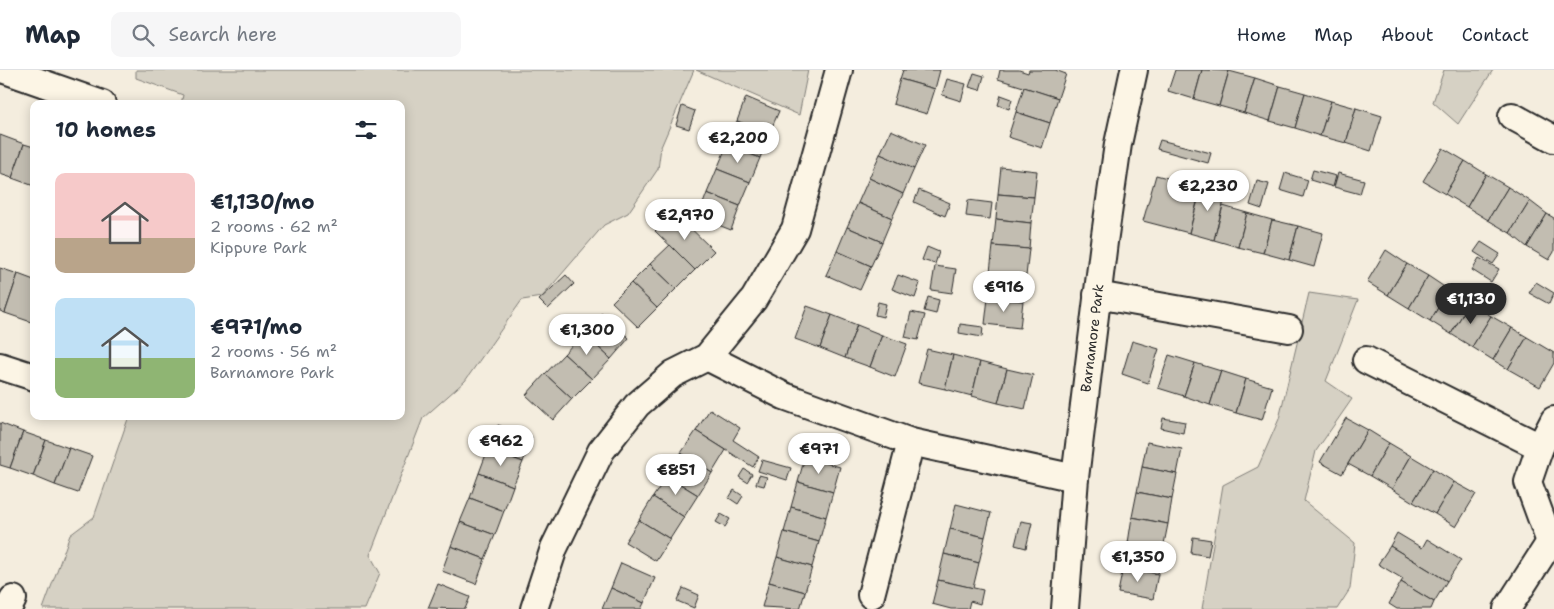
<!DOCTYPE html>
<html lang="en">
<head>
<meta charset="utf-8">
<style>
	body { margin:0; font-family:"Shantell Sans",sans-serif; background:#f6f6f7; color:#1f2937; height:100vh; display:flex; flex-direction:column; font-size:19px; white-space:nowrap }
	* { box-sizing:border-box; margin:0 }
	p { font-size:16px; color:#747a83 }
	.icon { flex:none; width:28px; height:28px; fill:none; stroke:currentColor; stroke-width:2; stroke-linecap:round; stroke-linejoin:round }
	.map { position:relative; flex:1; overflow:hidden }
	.details { position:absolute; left:30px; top:30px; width:375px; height:320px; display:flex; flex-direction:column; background:#fff; border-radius:10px; box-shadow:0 2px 12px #0003 }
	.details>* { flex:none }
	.price { position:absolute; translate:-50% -42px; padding:0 11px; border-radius:18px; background:#fff; color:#222; font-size:16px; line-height:32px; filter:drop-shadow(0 1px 2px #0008) }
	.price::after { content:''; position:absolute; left:50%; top:30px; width:15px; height:11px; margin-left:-8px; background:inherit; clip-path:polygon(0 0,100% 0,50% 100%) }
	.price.active { background:#2b2b2b; color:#fff }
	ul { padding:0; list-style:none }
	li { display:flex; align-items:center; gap:15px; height:125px; padding:0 25px }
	li span { display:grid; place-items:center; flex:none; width:140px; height:100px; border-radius:10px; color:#555 }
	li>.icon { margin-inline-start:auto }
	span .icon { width:60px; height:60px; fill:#fffc; stroke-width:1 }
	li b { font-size:21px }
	h2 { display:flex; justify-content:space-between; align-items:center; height:60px; padding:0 25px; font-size:21px }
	header { display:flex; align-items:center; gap:30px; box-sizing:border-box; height:70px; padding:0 25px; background:#fff; border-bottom:1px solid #e0e1e3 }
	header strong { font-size:24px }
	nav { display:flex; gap:28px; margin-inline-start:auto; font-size:18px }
	.search { width:350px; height:45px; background:#f6f6f7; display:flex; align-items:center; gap:12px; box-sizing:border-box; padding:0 18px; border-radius:10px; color:#747a83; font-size:19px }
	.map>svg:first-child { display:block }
	.green { fill:#d6d1c4; stroke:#807e78 }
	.building { fill:#c2bdb1; stroke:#2b2b2b }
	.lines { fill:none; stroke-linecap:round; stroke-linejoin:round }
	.minor-casing { stroke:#2b2b2b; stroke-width:30 }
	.minor { stroke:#fcf5e5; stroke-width:26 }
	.labels { text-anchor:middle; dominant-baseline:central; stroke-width:4.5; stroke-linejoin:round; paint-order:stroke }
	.street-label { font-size:14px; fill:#2b2b2b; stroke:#fcf5e5 }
</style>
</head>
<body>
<header>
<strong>Map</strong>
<div class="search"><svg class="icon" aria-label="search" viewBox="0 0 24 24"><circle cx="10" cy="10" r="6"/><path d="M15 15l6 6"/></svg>Search here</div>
<nav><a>Home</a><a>Map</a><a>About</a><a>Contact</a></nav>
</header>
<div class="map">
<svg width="1554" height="539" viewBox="0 0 1554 539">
	<rect width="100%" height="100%" fill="#f4edde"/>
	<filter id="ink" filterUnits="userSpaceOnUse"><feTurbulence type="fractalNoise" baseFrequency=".02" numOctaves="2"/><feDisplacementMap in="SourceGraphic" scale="10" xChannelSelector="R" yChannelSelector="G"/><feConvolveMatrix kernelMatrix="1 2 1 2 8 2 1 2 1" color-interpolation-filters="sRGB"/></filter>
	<g filter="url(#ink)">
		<g class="green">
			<polygon points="136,0 694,0 661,77 658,99 628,143 604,155 542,227 522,230 465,311 423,348 370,485 380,503 365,539 43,539 70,465 94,447 129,346 401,346 401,34 181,34 183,25 136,8"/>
			<polygon points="696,0 808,0 799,45"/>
			<polygon points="1444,0 1493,0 1458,54 1433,32"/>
			<polygon points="1309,223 1358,230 1326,311 1352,329 1316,381 1304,431 1355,473 1350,519 1337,539 1202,539 1223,415 1258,397 1279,349"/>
		</g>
		<g class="building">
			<polygon points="903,0 940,0 935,19 900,9"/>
			<polygon points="1000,0 1019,0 1028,3 1029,0 1055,0 1066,4 1058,28 998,9"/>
			<polygon points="1175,0 1202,0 1194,29 1168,21"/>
			<polygon points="1202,0 1229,1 1219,36 1194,29"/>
			<polygon points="1229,1 1255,8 1244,43 1219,36"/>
			<polygon points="974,3 984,6 980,20 969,17"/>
			<polygon points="1255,8 1280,16 1270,51 1244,43"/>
			<polygon points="900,9 935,19 927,44 893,34"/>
			<polygon points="947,9 966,14 961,31 942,25"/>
			<polygon points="1280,16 1305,23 1295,58 1270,51"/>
			<polygon points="1024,17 1058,28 1050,53 1016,42"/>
			<polygon points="1305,23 1331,31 1320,66 1295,58"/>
			<polygon points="1001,25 1012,29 1009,39 998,35"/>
			<polygon points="746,27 779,41 769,64 737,51"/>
			<polygon points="1331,31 1356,38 1346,73 1320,66"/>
			<polygon points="682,36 695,41 689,59 676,55"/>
			<polygon points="1356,38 1382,46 1371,81 1346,73"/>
			<polygon points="1016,42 1050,53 1042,78 1008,67"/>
			<polygon points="737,51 769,64 760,88 727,75"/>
			<polygon points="891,60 925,75 914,99 880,84"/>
			<polygon points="0,65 24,74 12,108 0,104"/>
			<polygon points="1160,70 1211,83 1208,93 1157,79"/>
			<polygon points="24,74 34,77 34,116 12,108"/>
			<polygon points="727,75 760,88 750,112 717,99"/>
			<polygon points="1443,78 1465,91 1445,124 1423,111"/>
			<polygon points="880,84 914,99 903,124 869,108"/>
			<polygon points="1465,91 1486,104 1467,137 1445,124"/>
			<polygon points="1001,97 1037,101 1034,127 998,124"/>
			<polygon points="717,99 750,112 740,136 707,123"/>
			<polygon points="1313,100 1336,106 1333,117 1310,110"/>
			<polygon points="1285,103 1308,110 1303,127 1280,120"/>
			<polygon points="1338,103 1364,110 1360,124 1334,117"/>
			<polygon points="1486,104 1508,117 1488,150 1467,137"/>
			<polygon points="1156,105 1201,117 1189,163 1143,151"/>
			<polygon points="869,108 903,124 892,148 858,133"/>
			<polygon points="1257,111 1269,114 1262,139 1250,135"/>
			<polygon points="1206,113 1227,119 1214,170 1189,163 1198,130 1202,131"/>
			<polygon points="1508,117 1530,131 1510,163 1488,150"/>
			<polygon points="919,120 950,133 945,146 914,132"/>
			<polygon points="707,123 740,136 731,160 698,147"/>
			<polygon points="998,124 1034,127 1031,153 996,149"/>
			<polygon points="968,130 992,133 990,149 966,146"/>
			<polygon points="1530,131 1547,144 1527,177 1510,163"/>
			<polygon points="858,133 892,148 882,172 847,157"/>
			<polygon points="1223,136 1247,143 1238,177 1214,170"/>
			<polygon points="674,142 714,181 695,200 655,161"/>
			<polygon points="1247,143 1272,150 1263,183 1238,177"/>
			<polygon points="1547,144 1554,148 1554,182 1549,190 1527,177"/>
			<polygon points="996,149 1031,153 1029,179 993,176"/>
			<polygon points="1272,150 1298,156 1289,190 1263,183"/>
			<polygon points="1298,156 1323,163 1314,197 1289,190"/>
			<polygon points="847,157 882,172 871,196 837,181"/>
			<polygon points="1481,172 1500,184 1493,194 1474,182"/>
			<polygon points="670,175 695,200 676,219 650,194"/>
			<polygon points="993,176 1029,179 1026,206 990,202"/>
			<polygon points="927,177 939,182 935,194 922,190"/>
			<polygon points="1386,180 1407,194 1388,225 1367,212"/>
			<polygon points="837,181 871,196 860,220 826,205"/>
			<polygon points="1479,188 1499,199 1491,212 1472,200"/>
			<polygon points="650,194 676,219 657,238 631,213"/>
			<polygon points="1407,194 1428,206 1409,238 1388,225"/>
			<polygon points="935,196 956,199 952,223 931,220"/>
			<polygon points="0,198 18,204 5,243 0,241"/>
			<polygon points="990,202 1026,206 1023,231 988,228"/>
			<polygon points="18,204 34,210 34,253 5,243"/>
			<polygon points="566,205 574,214 548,239 539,230"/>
			<polygon points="898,205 920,213 915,228 892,219"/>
			<polygon points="1428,206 1449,220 1430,251 1409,238"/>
			<polygon points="1536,212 1554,223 1549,234 1529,223"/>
			<polygon points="631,213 657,238 638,257 612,232"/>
			<polygon points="1449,220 1470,232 1451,264 1430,251"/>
			<polygon points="928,227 939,230 936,244 924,241"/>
			<polygon points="988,228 1023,231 1020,258 985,254"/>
			<polygon points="878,232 886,234 883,247 875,245"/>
			<polygon points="1470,232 1491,246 1472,277 1451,264"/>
			<polygon points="807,236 832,245 820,278 795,269"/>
			<polygon points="911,242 925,245 918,270 905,267"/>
			<polygon points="602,243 629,268 611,289 583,263"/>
			<polygon points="832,245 857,255 845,288 820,278"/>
			<polygon points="1491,246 1512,258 1493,290 1472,277"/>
			<polygon points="960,254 983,257 982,267 959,263"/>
			<polygon points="857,255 882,265 870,297 845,288"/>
			<polygon points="1512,258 1527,267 1508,299 1493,290"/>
			<polygon points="583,263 611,289 592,309 564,284"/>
			<polygon points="882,265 907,274 895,307 870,297"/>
			<polygon points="1527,267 1554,283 1554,293 1540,317 1508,299"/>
			<polygon points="1132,271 1159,279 1148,313 1122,304"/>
			<polygon points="927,279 953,285 945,319 918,313"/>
			<polygon points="564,284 592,309 572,329 545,304"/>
			<polygon points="953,285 980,292 972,326 945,319"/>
			<polygon points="1169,285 1195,293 1184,326 1158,318"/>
			<polygon points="980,292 1007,299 998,333 972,326"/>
			<polygon points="1195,293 1221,301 1210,335 1184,326"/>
			<polygon points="1007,299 1033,305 1025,339 998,333"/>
			<polygon points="1221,301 1246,309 1236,343 1210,335"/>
			<polygon points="545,304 572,329 553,350 526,325"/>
			<polygon points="1246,309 1272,317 1262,350 1236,343"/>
			<polygon points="710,339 740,358 733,370 759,387 753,397 696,361"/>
			<polygon points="1163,348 1185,352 1183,363 1161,358"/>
			<polygon points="1346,348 1368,360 1342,404 1320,392"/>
			<polygon points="0,353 23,362 10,398 0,395"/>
			<polygon points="498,355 532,367 523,392 488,379"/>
			<polygon points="1368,360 1389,373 1370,406 1348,394"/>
			<polygon points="696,361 726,380 712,403 681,383"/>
			<polygon points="23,362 46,370 33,406 10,398"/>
			<polygon points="46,370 69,378 55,415 33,406"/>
			<polygon points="1147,372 1182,379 1177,404 1142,397"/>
			<polygon points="1389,373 1411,386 1392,419 1370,406"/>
			<polygon points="69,378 92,386 78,423 55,415"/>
			<polygon points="488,379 523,392 513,416 479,403"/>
			<polygon points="681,383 712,403 698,425 667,406"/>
			<polygon points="1411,386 1433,399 1413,432 1392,419"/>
			<polygon points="805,387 840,397 833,422 798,412"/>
			<polygon points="762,390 791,398 787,410 758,401"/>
			<polygon points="1142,397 1177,404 1172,429 1137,422"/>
			<polygon points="744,399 752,404 747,412 739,407"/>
			<polygon points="1433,399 1454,412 1435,444 1413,432"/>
			<polygon points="479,403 513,416 504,441 470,428"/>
			<polygon points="759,405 767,407 764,416 756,414"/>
			<polygon points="667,406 698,425 684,447 653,427"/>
			<polygon points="798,412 833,422 826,447 791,437"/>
			<polygon points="1454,412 1476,424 1456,457 1435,444"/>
			<polygon points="734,420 743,426 738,434 729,428"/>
			<polygon points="1137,422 1172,429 1168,454 1132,447"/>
			<polygon points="653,427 684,447 670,469 639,450"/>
			<polygon points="470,428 504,441 495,465 460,452"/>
			<polygon points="956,434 991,443 985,467 950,459"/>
			<polygon points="791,437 826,447 819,472 784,462"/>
			<polygon points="721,444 730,449 725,457 716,452"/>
			<polygon points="1132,447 1168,454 1163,479 1128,473"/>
			<polygon points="639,450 670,469 656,491 625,472"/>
			<polygon points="1021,451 1032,453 1026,478 1015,475"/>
			<polygon points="460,452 495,465 485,489 451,476"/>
			<polygon points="950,459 985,467 979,493 944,484"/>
			<polygon points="784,462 819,472 812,497 777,487"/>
			<polygon points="1397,463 1422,478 1427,469 1461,490 1447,511 1390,476"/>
			<polygon points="1193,467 1211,470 1208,486 1191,483"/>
			<polygon points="1128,473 1163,479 1158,504 1123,497"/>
			<polygon points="451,476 485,489 476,514 442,501"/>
			<polygon points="1390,476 1447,511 1434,532 1401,512 1403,509 1378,494"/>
			<polygon points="944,484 979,493 973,518 938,510"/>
			<polygon points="777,487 812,497 805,522 769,512"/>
			<polygon points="621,493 655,508 644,533 611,518"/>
			<polygon points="1123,497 1158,504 1153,529 1118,523"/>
			<polygon points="938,510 983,520 980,534 970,531 968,539 951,539 932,534"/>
			<polygon points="769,512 805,522 800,539 762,537"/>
			<polygon points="1401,512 1434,532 1431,539 1397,539 1389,534"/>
			<polygon points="438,514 470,527 465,539 428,538"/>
			<polygon points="611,518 644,533 641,539 602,539"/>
			<polygon points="683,518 699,525 694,538 677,531"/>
		</g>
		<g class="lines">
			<g class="minor-casing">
				<g id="minor">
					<polyline points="5,0 102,34"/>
					<polyline points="1512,46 1554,69"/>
					<polyline points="1097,225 1289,259"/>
					<polyline points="707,287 784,326 911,372 1075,408"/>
					<polyline points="1366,290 1540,377"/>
					<polyline points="0,296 34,307"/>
					<polyline points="1554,350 1540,377 1528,412 1550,472 1554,475"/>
					<polyline points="871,525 911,372"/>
					<polyline points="8,539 13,529"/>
					<polyline points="534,539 554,478 601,381 637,335 673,304 707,287 754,229 795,159 839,0"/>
					<polyline points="1065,539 1075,408 1104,172 1118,74 1134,0"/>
					<polyline points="1507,539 1550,472"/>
				</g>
			</g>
			<use href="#minor" class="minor"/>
		</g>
	</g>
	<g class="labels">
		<g class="street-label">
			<text transform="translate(1092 268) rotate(-83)">Barnamore Park</text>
		</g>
	</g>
</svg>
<b class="price" style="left:738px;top:94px">€2,200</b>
<b class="price" style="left:1208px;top:142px">€2,230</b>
<b class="price" style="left:685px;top:171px">€2,970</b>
<b class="price" style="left:1004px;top:243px">€916</b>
<b class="price active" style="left:1471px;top:255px">€1,130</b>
<b class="price" style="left:587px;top:286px">€1,300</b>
<b class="price" style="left:501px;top:397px">€962</b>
<b class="price" style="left:819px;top:405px">€971</b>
<b class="price" style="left:676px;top:426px">€851</b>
<b class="price" style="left:1138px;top:513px">€1,350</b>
<section class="details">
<h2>10 homes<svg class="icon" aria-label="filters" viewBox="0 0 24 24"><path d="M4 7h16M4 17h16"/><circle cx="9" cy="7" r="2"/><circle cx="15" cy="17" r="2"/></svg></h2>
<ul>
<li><span style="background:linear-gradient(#f6c9c9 65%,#b9a48a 0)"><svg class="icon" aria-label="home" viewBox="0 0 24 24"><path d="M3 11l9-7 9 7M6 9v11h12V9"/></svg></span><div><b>€1,130/mo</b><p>2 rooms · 62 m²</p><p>Kippure Park</p></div></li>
<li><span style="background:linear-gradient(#bfe0f5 60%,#8fb573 0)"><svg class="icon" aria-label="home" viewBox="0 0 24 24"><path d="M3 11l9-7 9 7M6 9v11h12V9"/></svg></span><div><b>€971/mo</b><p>2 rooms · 56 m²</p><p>Barnamore Park</p></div></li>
</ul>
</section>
</div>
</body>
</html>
